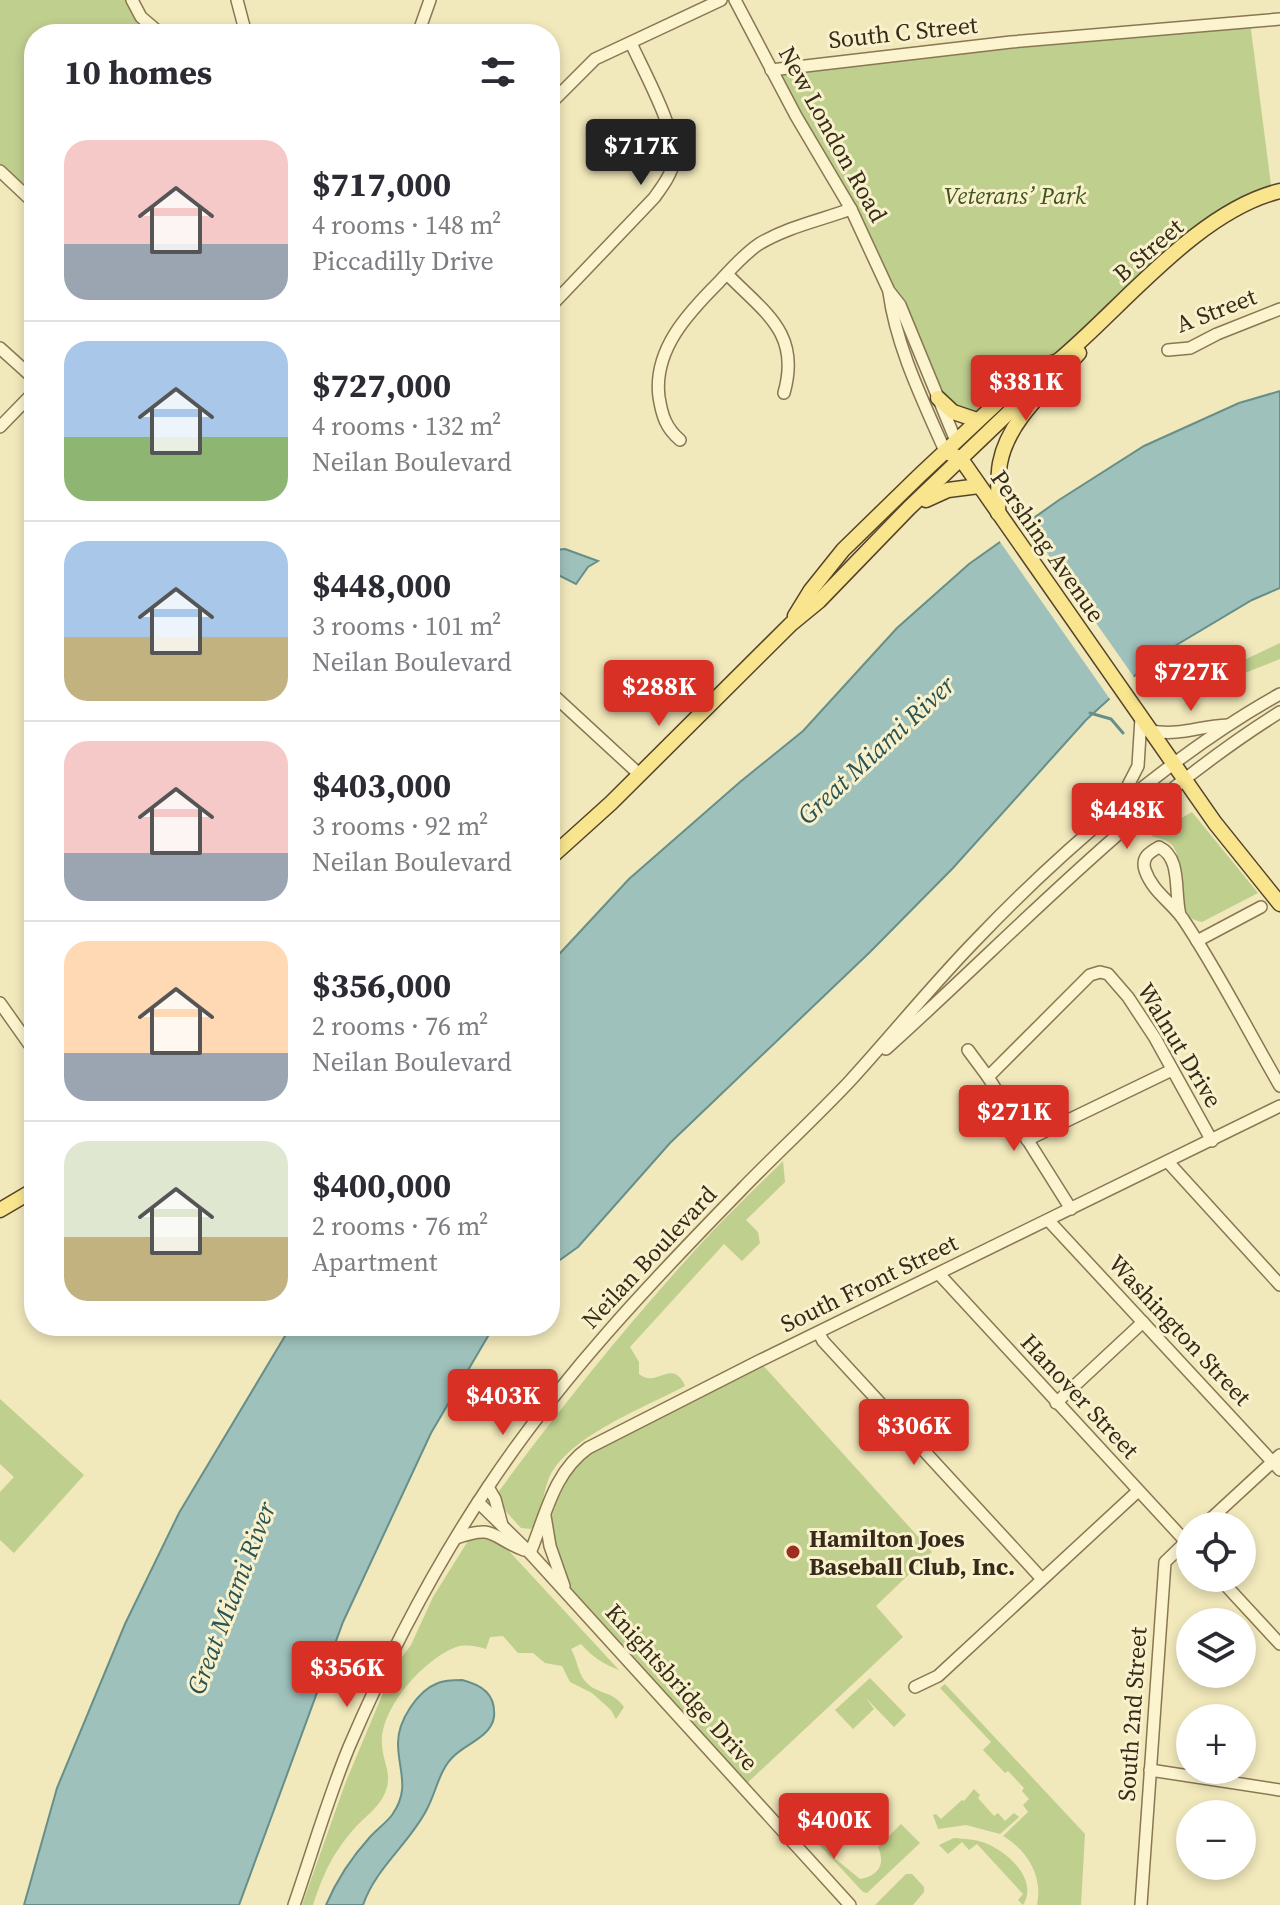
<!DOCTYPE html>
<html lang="en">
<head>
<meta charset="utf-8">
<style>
	body { margin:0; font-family:"Source Serif 4",serif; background:#f7f7f7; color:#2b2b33; height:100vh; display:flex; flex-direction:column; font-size:30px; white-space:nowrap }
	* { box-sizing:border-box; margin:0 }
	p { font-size:26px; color:#7c7c81 }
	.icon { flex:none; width:44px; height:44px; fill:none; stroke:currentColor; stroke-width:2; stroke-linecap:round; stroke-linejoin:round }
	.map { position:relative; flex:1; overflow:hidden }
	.side { position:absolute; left:24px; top:24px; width:536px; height:1312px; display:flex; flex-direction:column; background:#fff; border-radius:32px; box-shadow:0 4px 12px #0003 }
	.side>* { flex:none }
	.buttons { position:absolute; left:1176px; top:1512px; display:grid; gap:16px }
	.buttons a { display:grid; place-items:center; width:80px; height:80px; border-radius:50%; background:#fff; box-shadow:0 4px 12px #0003; font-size:40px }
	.price { position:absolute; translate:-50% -68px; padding:0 18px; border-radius:8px; background:#d93025; color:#fff; font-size:26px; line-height:52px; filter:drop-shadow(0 2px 4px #0008) }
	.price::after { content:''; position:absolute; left:50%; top:48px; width:24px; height:18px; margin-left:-12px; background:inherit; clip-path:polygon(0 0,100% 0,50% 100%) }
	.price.on { background:#222; color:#fff }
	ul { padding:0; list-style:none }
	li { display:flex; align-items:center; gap:24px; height:200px; padding:0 40px }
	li+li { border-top:2px solid #e1e1e2 }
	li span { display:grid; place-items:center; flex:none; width:224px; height:160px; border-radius:24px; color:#555 }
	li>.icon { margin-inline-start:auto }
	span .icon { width:96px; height:96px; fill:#fffc; stroke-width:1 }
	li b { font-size:34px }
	h2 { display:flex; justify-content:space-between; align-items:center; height:96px; padding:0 40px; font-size:34px }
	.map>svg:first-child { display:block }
	.green { fill:#bfcf8e }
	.water { fill:#9fc1bb; stroke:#678f8a; stroke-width:2 }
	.pier { fill:#f1e8bb }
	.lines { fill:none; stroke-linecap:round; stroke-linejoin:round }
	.stream { stroke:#678f8a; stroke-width:3 }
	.minor-casing { stroke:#897754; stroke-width:14 }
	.major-casing { stroke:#554429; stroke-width:17 }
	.minor { stroke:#fbf4ce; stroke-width:11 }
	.major { stroke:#f8e58e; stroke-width:14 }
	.poi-dot { fill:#9c2f20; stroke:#f8f1cb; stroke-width:3 }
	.labels { text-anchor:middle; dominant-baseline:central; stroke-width:6; stroke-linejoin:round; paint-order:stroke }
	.street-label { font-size:24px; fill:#362b1a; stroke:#f8f1cb }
	.park-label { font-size:24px; font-style:italic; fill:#40541f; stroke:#f8f1cb }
	.poi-label { font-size:24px; font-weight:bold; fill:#362b1a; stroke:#f8f1cb; text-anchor:start }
	.water-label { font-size:26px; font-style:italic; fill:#285457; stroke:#f8f1cb }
</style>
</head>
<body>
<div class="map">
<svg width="1280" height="1905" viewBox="0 0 1280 1905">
	<rect width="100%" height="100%" fill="#f1e8bb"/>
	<g class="green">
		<polygon points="0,0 132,0 161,34 34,34 34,203 0,171"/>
		<polygon points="1250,22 1272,193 1246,203 977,420 949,408 900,306 771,70"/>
		<polygon points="1280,643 1280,659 1227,680 1221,678 1236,664"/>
		<path d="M 1192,812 L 1258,893 L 1202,922 C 1162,914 1191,861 1170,843 C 1165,839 1157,838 1151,836 Z"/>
		<path d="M 783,1161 L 785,1182 L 746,1220 L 758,1232 L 760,1243 L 742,1261 L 724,1244 L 630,1347 L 639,1362 L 639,1374 C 657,1389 672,1357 685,1386 C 646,1407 568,1436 549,1478 C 543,1493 542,1511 535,1525 L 531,1529 L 521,1528 L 499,1504 L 499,1491 C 561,1407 626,1326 697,1248 C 724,1218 754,1190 783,1161 Z"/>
		<polygon points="759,1361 932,1552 876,1606 903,1637 743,1787 567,1594 548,1526 551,1496 574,1458"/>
		<polygon points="0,1399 84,1475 14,1553 0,1540 0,1492 14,1477 0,1464"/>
		<path d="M 471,1536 L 497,1538 L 619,1670 C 605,1665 591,1656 581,1644 L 571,1649 C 577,1659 578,1673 585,1681 C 598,1696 611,1689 624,1707 L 616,1719 L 611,1710 L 592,1693 L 570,1682 L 562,1666 L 545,1663 L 533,1653 L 518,1653 L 503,1636 L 490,1637 L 486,1649 C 476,1646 466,1644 456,1647 C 424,1659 379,1709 382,1745 C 383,1764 393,1773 385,1793 C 378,1809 364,1817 353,1830 C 332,1854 323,1875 313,1905 L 302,1905 L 345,1784 L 393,1669 L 411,1645 L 433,1597 Z"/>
		<polygon points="870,1678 906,1715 894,1727 866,1698 874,1709 853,1729 835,1710"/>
		<path d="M 945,1684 L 1085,1834 L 1081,1905 L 1037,1905 C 1043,1876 1028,1851 1003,1836 L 1028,1812 L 1023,1805 L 1029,1799 L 1022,1791 L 1024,1788 L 1008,1771 L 1005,1773 L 983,1750 L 991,1742 L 940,1688 Z"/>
		<polygon points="974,1789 980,1795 978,1798 994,1816 998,1813 1005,1821 1014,1813 1019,1817 1000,1834 966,1825 938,1829 933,1815 936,1814 941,1819 962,1800 964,1801"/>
		<path d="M 806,1815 L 832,1856 L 860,1879 C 878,1876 886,1865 878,1847 L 901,1824 L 920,1843 L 867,1893 L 863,1892 L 800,1824 L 799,1820 Z"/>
		<path d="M 954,1838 C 964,1839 976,1839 985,1843 C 1007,1851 1039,1880 1023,1905 L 1018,1900 L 1023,1894 L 977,1844 L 969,1850 L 962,1842 L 948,1854 L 939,1845 Z"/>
		<polygon points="906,1874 912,1874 924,1887 924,1892 913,1905 875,1905"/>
	</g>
	<g class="water">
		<polygon points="1280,391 1280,588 1252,600 1153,659 1086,720 953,868 870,952 670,1143 578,1247 550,1267 550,964 629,879 740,782 803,731 897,628 969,564 1059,500 1144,446 1239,403"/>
		<polygon points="565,549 598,561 588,567 576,584 550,571 550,553 555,550"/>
		<polygon points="291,1326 494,1326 431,1433 343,1622 239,1905 24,1905 57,1788 125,1624 179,1513"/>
		<path d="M 462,1680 C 482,1685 496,1694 494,1717 C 491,1736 468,1743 455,1755 C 439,1769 437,1790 427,1809 C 410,1843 376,1867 363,1905 L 326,1905 C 337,1879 351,1858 370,1837 C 376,1830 386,1823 392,1815 C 411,1788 398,1771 398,1743 C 398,1721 417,1691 438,1683 C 445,1680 454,1680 462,1680 Z"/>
	</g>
	<polygon class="pier" points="1024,520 1136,680 1112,702 998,539"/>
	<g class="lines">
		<polyline class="stream" points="1090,713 1111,719 1123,733"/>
		<g class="minor-casing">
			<g id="minor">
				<polyline points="132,0 141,17 161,34"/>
				<polyline points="237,0 246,34"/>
				<polyline points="735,0 796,116 851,209 889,291 900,305 956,441"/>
				<polyline points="418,34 430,0"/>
				<polyline points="771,70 1011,42 1280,19"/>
				<polyline points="550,104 595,59 721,0"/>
				<polyline points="0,171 34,203"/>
				<path d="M 727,274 C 765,313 801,333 784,393"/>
				<path d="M 889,292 C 896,346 923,401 945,451"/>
				<path d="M 550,307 L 654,198 C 662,187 672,174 674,160 C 678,133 643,70 631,43"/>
				<polyline points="0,348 31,376 34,386"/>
				<polyline points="1168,350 1190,348 1217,334 1280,309"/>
				<polyline points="0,427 31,395 34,385"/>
				<path d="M 680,440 C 666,428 662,416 659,397 C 653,350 688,313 719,282 C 732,268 744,254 759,244 C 787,227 821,220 851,209"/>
				<polyline points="550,692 639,774"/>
				<path d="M 1150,731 C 1184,736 1197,726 1228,725"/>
				<polyline points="1117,807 1138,766 1141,718"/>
				<path d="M 1180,915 C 1174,891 1182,858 1159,847 C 1150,852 1141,857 1145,870 C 1152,891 1171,902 1183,919 C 1218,971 1248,1031 1280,1086"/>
				<polyline points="1197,941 1261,907"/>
				<polyline points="0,1003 34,1051"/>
				<path d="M 886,1049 C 1014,934 1133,804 1280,712"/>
				<polyline points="968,1050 988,1077 1071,1209"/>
				<polyline points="988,1077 1090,975 1100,972 1108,974 1128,997 1155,1038 1212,1141"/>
				<polyline points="1027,1140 1172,1070"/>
				<polyline points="1168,1162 1280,1285"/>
				<polyline points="1049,1221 1280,1470"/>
				<polyline points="939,1274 1188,1544"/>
				<polyline points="819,1333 823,1341 1042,1579"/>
				<polyline points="1056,1403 1143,1322"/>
				<polyline points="488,1487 495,1499 502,1525"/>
				<polyline points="478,1502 530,1553 850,1905"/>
				<polyline points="545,1516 550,1546 564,1586"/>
				<polyline points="1203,1526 1280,1455"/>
				<path d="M 456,1538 C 496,1524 490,1537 524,1550"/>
				<path d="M 530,1553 C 546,1515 553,1473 588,1448 L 759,1361 L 1280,1106"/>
				<polyline points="1219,1578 1280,1644"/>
				<polyline points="915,1687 938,1676 1138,1491"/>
				<polyline points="1150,1770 1280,1790"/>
				<path d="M 294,1905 C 312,1853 328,1798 349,1747 C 388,1656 433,1569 488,1487 C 560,1378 651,1282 742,1189 C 777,1153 814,1119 849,1082 C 892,1035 932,985 977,939 C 1060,852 1175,752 1280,694"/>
				<polyline points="1141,1905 1165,1562 1190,1538"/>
			</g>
		</g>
		<g class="major-casing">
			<g id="major">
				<polyline points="938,398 953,412 977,420"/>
				<polyline points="945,451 961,459 1215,823 1280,904"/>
				<polyline points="926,500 948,490 979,486"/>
				<path d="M 998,513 C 999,497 997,479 1000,463 C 1008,419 1051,385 1079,353"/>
				<polyline points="795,616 811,590 843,550 920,475 1033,369 1058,361"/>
				<path d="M 550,858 L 611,803 L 791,624 L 819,601 L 909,508 L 1049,374 L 1058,361 C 1122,308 1197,211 1280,191"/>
				<polyline points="0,1210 34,1190"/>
			</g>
		</g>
		<use href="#minor" class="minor"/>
		<use href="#major" class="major"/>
	</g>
	<circle class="poi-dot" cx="793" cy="1552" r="8"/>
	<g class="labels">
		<g class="street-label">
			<text transform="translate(903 32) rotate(-6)">South C Street</text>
			<text transform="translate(833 134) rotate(61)">New London Road</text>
			<text transform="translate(1148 250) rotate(-41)">B Street</text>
			<text transform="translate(1216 310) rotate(-21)">A Street</text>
			<text transform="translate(1048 546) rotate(55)">Pershing Avenue</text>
			<text transform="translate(1180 1045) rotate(59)">Walnut Drive</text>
			<text transform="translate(649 1257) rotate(-47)">Neilan Boulevard</text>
			<text transform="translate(869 1283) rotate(-26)">South Front Street</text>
			<text transform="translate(1180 1330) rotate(47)">Washington Street</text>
			<text transform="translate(1080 1396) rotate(47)">Hanover Street</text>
			<text transform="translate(682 1687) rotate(48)">Knightsbridge Drive</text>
			<text transform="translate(1132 1714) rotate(-86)">South 2nd Street</text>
		</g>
		<g class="park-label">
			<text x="1015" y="195">Veterans’ Park</text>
		</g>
		<g class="poi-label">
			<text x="809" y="1538">Hamilton Joes<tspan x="809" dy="28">Baseball Club, Inc.</tspan></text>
		</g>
		<g class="water-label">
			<text transform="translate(876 750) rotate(-43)">Great Miami River</text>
			<text transform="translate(231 1598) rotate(-69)">Great Miami River</text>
		</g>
	</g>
</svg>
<div class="buttons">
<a><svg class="icon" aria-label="locate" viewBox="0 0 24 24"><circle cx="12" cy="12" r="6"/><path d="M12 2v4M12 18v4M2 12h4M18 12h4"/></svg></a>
<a><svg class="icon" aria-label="layers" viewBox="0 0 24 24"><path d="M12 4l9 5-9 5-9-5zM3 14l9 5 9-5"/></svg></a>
<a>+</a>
<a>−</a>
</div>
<b class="price on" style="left:641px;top:187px">$717K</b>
<b class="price" style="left:1026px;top:423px">$381K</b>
<b class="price" style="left:1191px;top:713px">$727K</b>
<b class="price" style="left:659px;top:728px">$288K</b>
<b class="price" style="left:1127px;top:851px">$448K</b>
<b class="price" style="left:1014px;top:1153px">$271K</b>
<b class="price" style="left:503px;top:1437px">$403K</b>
<b class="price" style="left:914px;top:1467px">$306K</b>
<b class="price" style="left:347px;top:1709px">$356K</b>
<b class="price" style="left:834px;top:1861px">$400K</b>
<section class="side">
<h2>10 homes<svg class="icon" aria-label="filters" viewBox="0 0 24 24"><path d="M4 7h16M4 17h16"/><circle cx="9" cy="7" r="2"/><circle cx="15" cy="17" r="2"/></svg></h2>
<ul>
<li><span style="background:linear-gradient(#f6c9c9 65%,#9aa5b1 0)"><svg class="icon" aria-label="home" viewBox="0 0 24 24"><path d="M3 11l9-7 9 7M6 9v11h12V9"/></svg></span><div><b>$717,000</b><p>4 rooms · 148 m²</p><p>Piccadilly Drive</p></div></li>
<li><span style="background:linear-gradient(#a9c7e8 60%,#8fb573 0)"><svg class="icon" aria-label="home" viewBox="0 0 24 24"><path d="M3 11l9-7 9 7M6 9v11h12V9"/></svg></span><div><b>$727,000</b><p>4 rooms · 132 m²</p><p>Neilan Boulevard</p></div></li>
<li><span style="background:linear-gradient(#a9c7e8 60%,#c2b280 0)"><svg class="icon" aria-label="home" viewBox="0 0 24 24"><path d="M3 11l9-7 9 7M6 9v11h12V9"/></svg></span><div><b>$448,000</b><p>3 rooms · 101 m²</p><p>Neilan Boulevard</p></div></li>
<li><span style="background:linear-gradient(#f6c9c9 70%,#9aa5b1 0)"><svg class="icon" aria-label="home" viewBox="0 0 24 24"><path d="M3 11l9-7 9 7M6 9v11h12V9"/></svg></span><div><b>$403,000</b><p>3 rooms · 92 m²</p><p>Neilan Boulevard</p></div></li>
<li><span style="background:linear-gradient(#ffd9b3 70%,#9aa5b1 0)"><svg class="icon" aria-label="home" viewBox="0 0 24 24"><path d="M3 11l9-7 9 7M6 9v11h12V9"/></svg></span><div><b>$356,000</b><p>2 rooms · 76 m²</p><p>Neilan Boulevard</p></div></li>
<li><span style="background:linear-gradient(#dfe7d0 60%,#c2b280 0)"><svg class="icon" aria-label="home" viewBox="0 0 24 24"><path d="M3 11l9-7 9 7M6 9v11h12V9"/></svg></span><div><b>$400,000</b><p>2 rooms · 76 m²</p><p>Apartment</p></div></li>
</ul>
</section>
</div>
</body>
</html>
